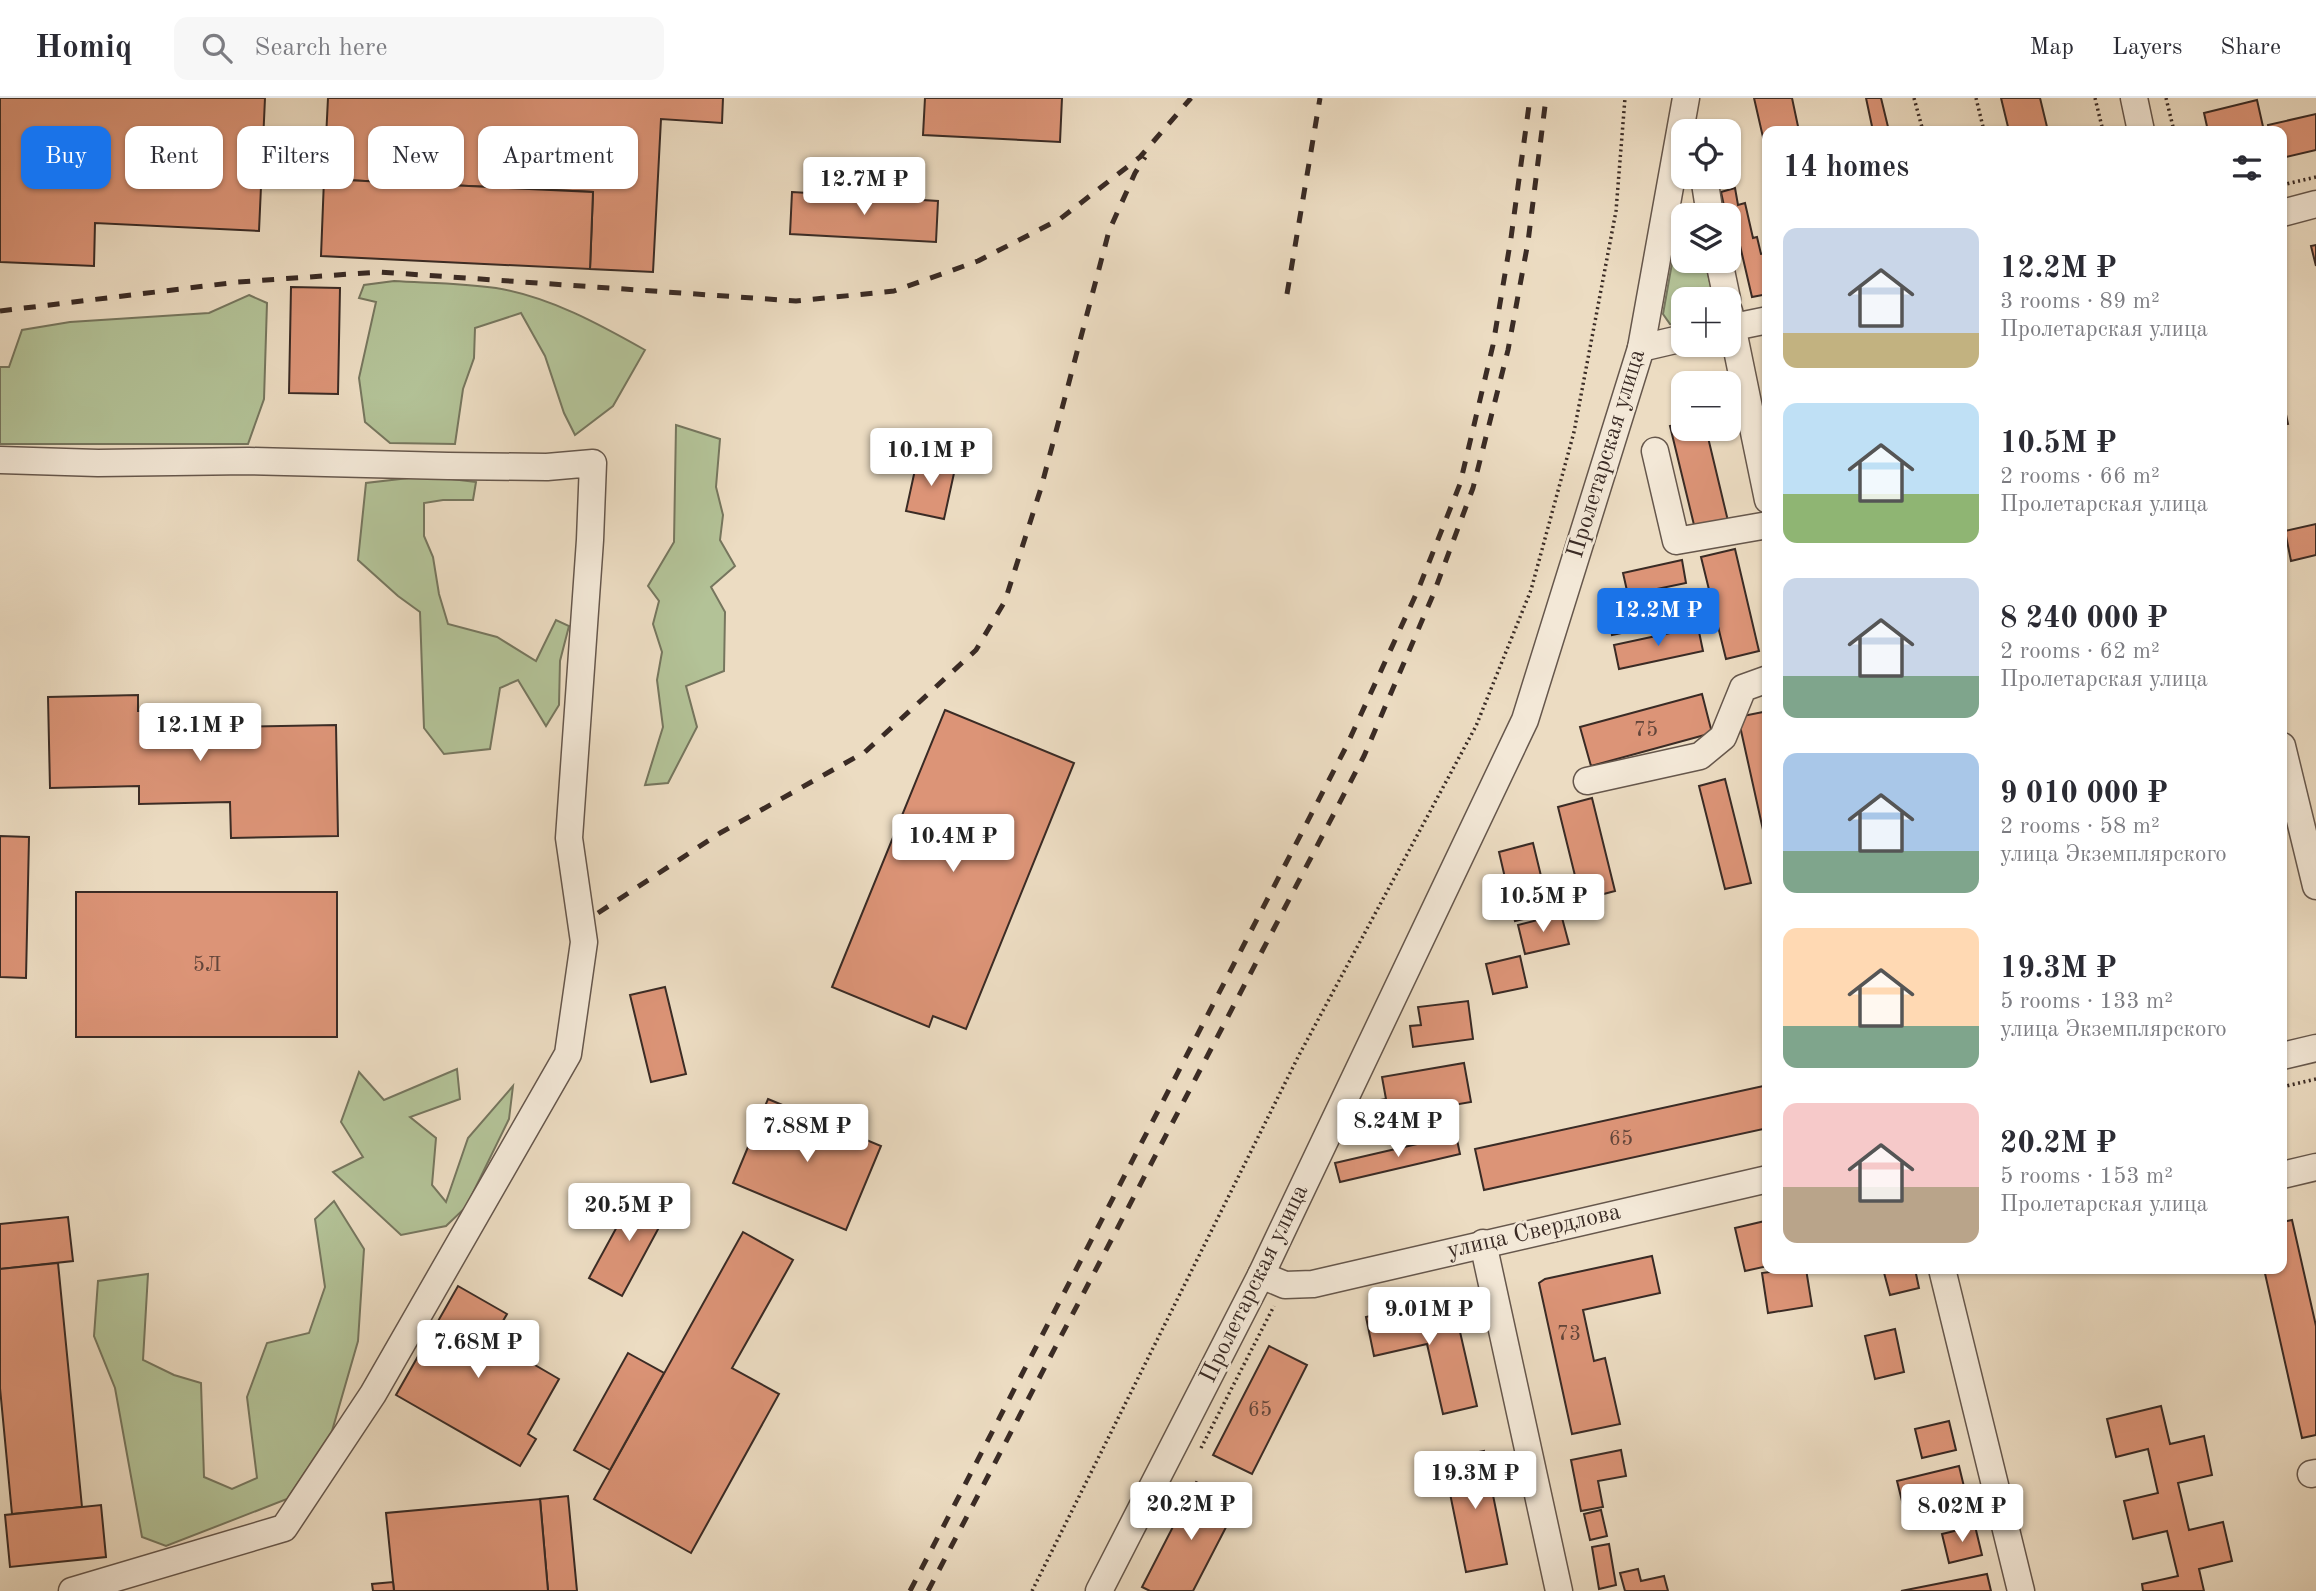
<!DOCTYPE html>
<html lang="en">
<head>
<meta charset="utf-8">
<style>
	body { margin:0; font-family:"Old Standard TT",serif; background:#f7f7f7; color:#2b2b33; height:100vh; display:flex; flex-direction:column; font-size:26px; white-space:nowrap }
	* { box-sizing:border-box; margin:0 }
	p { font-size:23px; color:#7c7c81 }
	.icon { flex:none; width:38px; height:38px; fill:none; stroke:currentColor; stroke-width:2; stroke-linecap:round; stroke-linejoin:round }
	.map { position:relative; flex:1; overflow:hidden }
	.panel { position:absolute; left:1762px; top:28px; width:525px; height:1148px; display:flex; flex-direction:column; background:#fff; border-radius:14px; box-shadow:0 2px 5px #0004 }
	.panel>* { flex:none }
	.banner { position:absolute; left:21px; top:28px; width:665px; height:63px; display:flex; gap:14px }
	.controls { position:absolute; left:1671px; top:21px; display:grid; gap:14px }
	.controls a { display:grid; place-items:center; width:70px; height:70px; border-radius:14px; background:#fff; box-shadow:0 2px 5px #0004; font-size:35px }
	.price { position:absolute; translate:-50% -60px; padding:0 16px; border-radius:7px; background:#fff; color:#222; font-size:23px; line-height:46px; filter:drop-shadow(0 2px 4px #0008) }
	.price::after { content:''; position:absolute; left:50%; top:42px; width:21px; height:16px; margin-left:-10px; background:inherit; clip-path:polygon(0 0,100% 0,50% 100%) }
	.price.on { background:#1a73e8; color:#fff }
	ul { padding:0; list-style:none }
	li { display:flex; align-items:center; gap:21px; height:175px; padding:0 21px }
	li span { display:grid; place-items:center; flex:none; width:196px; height:140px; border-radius:14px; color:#555 }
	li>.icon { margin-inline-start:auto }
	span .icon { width:84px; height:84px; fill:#fffc; stroke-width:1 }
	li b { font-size:30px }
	h2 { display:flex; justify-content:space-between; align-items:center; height:84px; padding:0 21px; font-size:30px }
	.chip { padding:0 24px; border-radius:14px; background:#fff; box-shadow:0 2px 5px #0004; font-size:24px; line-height:63px }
	.chip.on { background:#1a73e8; color:#fff }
	header { display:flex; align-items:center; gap:42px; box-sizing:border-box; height:98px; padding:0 35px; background:#fff; border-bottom:2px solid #e1e1e2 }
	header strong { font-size:33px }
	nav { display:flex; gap:38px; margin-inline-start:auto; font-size:24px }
	.search { width:490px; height:63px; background:#f7f7f7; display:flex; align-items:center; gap:18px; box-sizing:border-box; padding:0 24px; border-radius:14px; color:#7c7c81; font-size:26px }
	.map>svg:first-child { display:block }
	.green { fill:#b3c297; stroke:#76765e; stroke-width:2 }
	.building { fill:#dc9477; stroke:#3a2b25; stroke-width:2 }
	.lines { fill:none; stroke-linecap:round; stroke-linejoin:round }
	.minor-casing { stroke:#66574c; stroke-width:29 }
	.path { stroke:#3a2b25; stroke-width:3.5; stroke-dasharray:2 3.5; stroke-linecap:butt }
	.minor { stroke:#f3e8d7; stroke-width:26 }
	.rail { stroke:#3a2b25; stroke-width:5; stroke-dasharray:12 12; stroke-linecap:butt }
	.labels { text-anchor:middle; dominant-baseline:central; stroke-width:5; stroke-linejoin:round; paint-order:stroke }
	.number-label { font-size:21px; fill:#62453a }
	.street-label { font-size:24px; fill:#3a2b25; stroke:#f3e8d7 }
</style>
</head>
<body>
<header>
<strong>Homiq</strong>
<div class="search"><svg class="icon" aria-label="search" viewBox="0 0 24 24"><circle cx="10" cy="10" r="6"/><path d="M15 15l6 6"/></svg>Search here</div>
<nav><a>Map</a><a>Layers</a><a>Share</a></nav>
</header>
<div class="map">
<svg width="2316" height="1493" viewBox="0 0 2316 1493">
	<rect width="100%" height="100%" fill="#ecdcc2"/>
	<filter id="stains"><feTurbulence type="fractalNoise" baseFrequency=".00286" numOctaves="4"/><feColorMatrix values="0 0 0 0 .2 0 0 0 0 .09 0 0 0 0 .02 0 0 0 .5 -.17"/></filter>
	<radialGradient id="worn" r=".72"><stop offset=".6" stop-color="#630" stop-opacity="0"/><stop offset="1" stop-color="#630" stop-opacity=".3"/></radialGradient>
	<g class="green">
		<polygon points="1683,134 1684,163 1705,163 1714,201 1684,201 1683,229 1670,226 1663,216 1677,137"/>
		<path d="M 394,183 C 428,185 463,185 496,190 C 550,199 599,226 645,252 L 613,308 L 575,337 L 564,315 L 545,258 L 521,215 L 475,230 L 474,260 L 463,291 L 455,346 L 390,345 L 365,324 L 359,280 L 376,204 L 359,200 L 364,187 Z"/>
		<polygon points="249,197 267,205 264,301 248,346 0,346 0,269 9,269 22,232 70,224 209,215"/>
		<polygon points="676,327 720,341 716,389 723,417 720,442 735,468 711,489 725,514 724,573 686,588 697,629 668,685 645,687 663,629 657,582 662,554 653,526 659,503 648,488 674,444"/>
		<polygon points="426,378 476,384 473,402 443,402 424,405 424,438 433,459 439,496 448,526 497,539 536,563 556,522 569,528 560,563 559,607 546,628 518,582 500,590 490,651 444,656 424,630 420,514 398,498 358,462 366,385"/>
		<polygon points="457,971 460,1001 410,1019 436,1040 432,1087 446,1104 468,1040 513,988 509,1021 466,1109 446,1128 401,1137 333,1074 363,1059 341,1024 359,974 384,1002"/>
		<polygon points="334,1103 364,1151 358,1243 332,1333 287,1401 166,1448 142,1439 115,1290 94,1238 98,1183 148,1176 143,1262 174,1277 201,1285 204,1379 232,1391 257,1380 247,1299 267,1245 309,1235 325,1189 315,1121"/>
	</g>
	<g class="building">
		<polygon points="0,0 265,0 259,133 95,125 94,168 0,164"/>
		<polygon points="328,0 723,0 722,25 661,21 653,174 590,171 593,94 324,81"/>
		<polygon points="925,0 1062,0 1060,44 923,37"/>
		<polygon points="1754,0 1792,0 1799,33 1768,33 1768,61"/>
		<polygon points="1866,0 1881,0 1889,33 1873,33"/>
		<polygon points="2001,0 2040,0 2048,33 2009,33"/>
		<polygon points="2257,2 2264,33 2208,33 2204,15"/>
		<polygon points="2316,16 2316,52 2282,60 2282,33 2269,33 2268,27"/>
		<polygon points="324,81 593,94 590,171 321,158"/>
		<polygon points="1735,90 1738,107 1745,105 1753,140 1757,139 1761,156 1768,155 1768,196 1752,199 1738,139 1732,141 1729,117 1726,117 1721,94"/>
		<polygon points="792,94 938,103 936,144 790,136"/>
		<polygon points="2316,147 2316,168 2311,148"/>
		<polygon points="291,189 340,190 338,296 289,295"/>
		<polygon points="2282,297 2288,326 2282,327"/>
		<polygon points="1684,325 1684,331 1706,331 1728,423 1695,431 1670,328"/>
		<polygon points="918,358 956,366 944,421 906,413"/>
		<polygon points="2316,426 2316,457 2291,463 2285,433"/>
		<polygon points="1735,451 1759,553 1726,561 1701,459"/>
		<polygon points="1682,462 1686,485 1628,497 1623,475"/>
		<polygon points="1691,495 1696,519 1612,537 1607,513"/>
		<polygon points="1698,529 1703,553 1619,571 1614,547"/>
		<polygon points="1702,596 1712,635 1591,668 1580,629"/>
		<polygon points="138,597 138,613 227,612 227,629 336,627 338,738 231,740 230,704 139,706 139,688 50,690 48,599"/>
		<polygon points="945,612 1074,665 966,931 933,918 929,929 832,889"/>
		<polygon points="1768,613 1768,740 1765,741 1738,619"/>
		<polygon points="1725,681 1751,785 1725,791 1699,688"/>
		<polygon points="1592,700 1615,793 1581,802 1558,709"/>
		<polygon points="0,738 29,739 26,880 0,879"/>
		<polygon points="1533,745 1550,815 1515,823 1499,754"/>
		<rect x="76" y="794" width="261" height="145"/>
		<polygon points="1561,816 1569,846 1525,856 1518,827"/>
		<polygon points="1520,858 1527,889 1493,896 1486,866"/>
		<polygon points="665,889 686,976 651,984 630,897"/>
		<polygon points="1468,903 1473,941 1413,949 1410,928 1421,927 1418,909"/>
		<polygon points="1464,965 1471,1004 1366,1022 1363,1005 1386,1001 1382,979"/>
		<polygon points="1768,987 1768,1030 1484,1092 1475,1051"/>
		<polygon points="768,1001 881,1048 846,1132 733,1085"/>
		<polygon points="1456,1037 1460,1056 1340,1084 1335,1065"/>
		<polygon points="637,1092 670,1109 622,1198 589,1180"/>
		<polygon points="68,1119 73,1163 0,1171 0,1126"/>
		<polygon points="2292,1122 2316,1228 2316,1337 2302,1340 2264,1171 2282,1171 2282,1124"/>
		<polygon points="1765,1123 1768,1133 1768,1168 1745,1173 1735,1130"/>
		<polygon points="743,1134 793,1162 732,1270 779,1296 691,1455 594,1401"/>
		<polygon points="1652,1158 1660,1195 1583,1212 1594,1263 1605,1260 1620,1326 1572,1336 1539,1185 1545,1181"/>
		<polygon points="58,1165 82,1409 12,1416 0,1290 0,1171"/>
		<polygon points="1792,1171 1806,1171 1812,1208 1768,1215 1762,1175"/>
		<polygon points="1883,1171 1915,1171 1919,1190 1890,1197"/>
		<polygon points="458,1188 507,1216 492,1242 559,1281 528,1336 536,1341 520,1368 396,1297"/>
		<polygon points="1452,1199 1477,1308 1443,1316 1427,1246 1374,1258 1366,1219"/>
		<polygon points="1895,1231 1904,1274 1875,1281 1865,1238"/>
		<polygon points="1269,1248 1307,1267 1252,1376 1213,1357"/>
		<polygon points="628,1255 664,1275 610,1372 574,1352"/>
		<polygon points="2161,1308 2170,1346 2204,1338 2212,1377 2178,1385 2189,1432 2223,1424 2232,1463 2199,1471 2204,1493 2143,1493 2142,1486 2178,1478 2167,1433 2133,1441 2124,1403 2158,1395 2148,1351 2116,1359 2107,1321"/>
		<polygon points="1949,1323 1956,1352 1922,1360 1915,1331"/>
		<polygon points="1621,1352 1626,1378 1598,1383 1603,1409 1581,1413 1571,1362"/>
		<polygon points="1484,1353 1507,1466 1466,1474 1443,1361"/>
		<polygon points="1959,1368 1966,1397 1904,1411 1897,1383"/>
		<polygon points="1196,1384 1238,1406 1193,1493 1150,1493 1142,1489"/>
		<polygon points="568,1398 577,1493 548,1493 540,1401"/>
		<polygon points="540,1401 548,1493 394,1493 386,1415"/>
		<polygon points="101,1407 106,1459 10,1469 5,1417"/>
		<polygon points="1601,1412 1607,1438 1590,1442 1584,1416"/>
		<polygon points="1975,1428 1982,1457 1949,1465 1942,1436"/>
		<polygon points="1609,1446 1616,1487 1599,1491 1592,1449"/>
		<polygon points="1638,1471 1641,1483 1664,1478 1668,1493 1625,1493 1620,1475"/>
		<polygon points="1987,1476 1991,1493 1901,1493"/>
		<polygon points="393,1484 394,1493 373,1493 372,1486"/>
	</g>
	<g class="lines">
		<g class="minor-casing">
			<g id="minor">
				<polyline points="2134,0 2141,33"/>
				<polyline points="1704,79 1710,117"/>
				<polyline points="2282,115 2316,106"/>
				<polyline points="1719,163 1727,201"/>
				<polyline points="1729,213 1768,402"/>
				<polyline points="1729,230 1768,222"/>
				<polyline points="1641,250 1684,240"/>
				<polyline points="1655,353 1676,443 1768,427"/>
				<polyline points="0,362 98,365 249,363 448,368 547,369 593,365 590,442 569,740 584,844 568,956 373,1296 284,1430 72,1493"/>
				<polyline points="2282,648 2316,788"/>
				<polyline points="1587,683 1700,658 1723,639 1743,590 1768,581"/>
				<polyline points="2282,958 2316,950"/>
				<polyline points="2282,1077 2316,1069"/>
				<polyline points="1483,1145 1559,1493"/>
				<polyline points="1942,1171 2021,1493"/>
				<polyline points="1261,1177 1285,1187 1313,1186 1768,1081"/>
				<polyline points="2311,1376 2316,1375"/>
				<polyline points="1099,1493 1261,1177 1525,622 1641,250 1686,0"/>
			</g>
		</g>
		<g class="path">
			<polyline points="1914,0 1923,33"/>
			<polyline points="1976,0 1984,33"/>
			<polyline points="2095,0 2103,33"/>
			<polyline points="2166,0 2174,33"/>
			<polyline points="2282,87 2316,79"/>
			<polyline points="2282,989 2316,981"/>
			<polyline points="1201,1350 1274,1208"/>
			<polyline points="1032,1493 1298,959 1476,628 1531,492 1574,334 1616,113 1625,0"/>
		</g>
		<use href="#minor" class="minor"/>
		<g class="rail">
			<polyline points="1287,196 1320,0"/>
			<polyline points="0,213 238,184 379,174 796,203 894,193 978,163 1060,121 1140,59 1191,0"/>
			<polyline points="598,815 720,735 865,654 976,552 1005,503 1041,390 1109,133 1135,75 1145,59"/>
			<polyline points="910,1493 1346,649 1418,492 1460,386 1493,247 1511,140 1530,0"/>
			<polyline points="928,1493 1364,658 1433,497 1473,390 1508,252 1528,144 1546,0"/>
		</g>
	</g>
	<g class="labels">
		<g class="number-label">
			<text x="1646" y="632">75</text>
			<text x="207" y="867">5Л</text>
			<text x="1621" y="1041">65</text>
			<text x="1569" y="1236">73</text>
			<text x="1260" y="1312">65</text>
		</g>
		<g class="street-label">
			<text transform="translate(1607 356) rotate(-73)">Пролетарская улица</text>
			<text transform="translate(1534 1134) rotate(-13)">улица Свердлова</text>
			<text transform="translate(1255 1186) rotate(-64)">Пролетарская улица</text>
		</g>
	</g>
	<rect width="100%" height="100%" filter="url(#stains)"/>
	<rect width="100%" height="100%" fill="url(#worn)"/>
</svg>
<div class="controls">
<a><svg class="icon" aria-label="locate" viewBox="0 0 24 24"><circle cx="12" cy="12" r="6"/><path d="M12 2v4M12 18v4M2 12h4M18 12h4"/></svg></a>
<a><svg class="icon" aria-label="layers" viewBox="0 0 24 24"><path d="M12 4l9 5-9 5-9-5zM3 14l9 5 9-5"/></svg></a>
<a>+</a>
<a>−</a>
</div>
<b class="price" style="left:864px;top:119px">12.7M ₽</b>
<b class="price" style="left:931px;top:390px">10.1M ₽</b>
<b class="price on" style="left:1658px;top:550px">12.2M ₽</b>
<b class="price" style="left:200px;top:665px">12.1M ₽</b>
<b class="price" style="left:953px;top:776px">10.4M ₽</b>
<b class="price" style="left:1543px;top:836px">10.5M ₽</b>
<b class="price" style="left:1398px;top:1061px">8.24M ₽</b>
<b class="price" style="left:807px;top:1066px">7.88M ₽</b>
<b class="price" style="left:629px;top:1145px">20.5M ₽</b>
<b class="price" style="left:1429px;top:1249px">9.01M ₽</b>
<b class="price" style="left:478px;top:1282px">7.68M ₽</b>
<b class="price" style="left:1475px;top:1413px">19.3M ₽</b>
<b class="price" style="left:1191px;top:1444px">20.2M ₽</b>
<b class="price" style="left:1962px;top:1446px">8.02M ₽</b>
<div class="banner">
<a class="chip on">Buy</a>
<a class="chip">Rent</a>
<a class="chip">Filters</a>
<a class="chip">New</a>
<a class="chip">Apartment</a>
</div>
<section class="panel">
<h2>14 homes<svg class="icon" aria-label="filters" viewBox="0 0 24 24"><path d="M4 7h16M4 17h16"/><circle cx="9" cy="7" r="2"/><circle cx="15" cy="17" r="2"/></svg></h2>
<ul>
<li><span style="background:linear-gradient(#c9d6e8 75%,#c2b280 0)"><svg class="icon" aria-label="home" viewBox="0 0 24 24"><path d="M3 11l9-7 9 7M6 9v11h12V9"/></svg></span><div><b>12.2M ₽</b><p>3 rooms · 89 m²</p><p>Пролетарская улица</p></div></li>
<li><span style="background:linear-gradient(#bfe0f5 65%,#8fb573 0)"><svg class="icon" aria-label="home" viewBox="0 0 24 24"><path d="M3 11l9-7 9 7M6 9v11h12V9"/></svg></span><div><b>10.5M ₽</b><p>2 rooms · 66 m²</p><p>Пролетарская улица</p></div></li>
<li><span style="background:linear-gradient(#c9d6e8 70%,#7fa58c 0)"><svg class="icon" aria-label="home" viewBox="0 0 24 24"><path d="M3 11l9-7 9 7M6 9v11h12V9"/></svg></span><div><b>8 240 000 ₽</b><p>2 rooms · 62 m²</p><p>Пролетарская улица</p></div></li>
<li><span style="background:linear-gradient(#a9c7e8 70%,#7fa58c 0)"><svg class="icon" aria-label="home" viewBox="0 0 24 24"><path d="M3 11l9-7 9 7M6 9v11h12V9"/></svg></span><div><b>9 010 000 ₽</b><p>2 rooms · 58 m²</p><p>улица Экземплярского</p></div></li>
<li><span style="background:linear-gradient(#ffd9b3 70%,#7fa58c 0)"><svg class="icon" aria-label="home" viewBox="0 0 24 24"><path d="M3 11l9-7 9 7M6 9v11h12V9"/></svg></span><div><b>19.3M ₽</b><p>5 rooms · 133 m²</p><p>улица Экземплярского</p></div></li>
<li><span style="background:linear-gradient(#f6c9c9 60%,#b9a48a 0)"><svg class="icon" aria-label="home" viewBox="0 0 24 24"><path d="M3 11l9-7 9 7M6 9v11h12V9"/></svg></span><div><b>20.2M ₽</b><p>5 rooms · 153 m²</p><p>Пролетарская улица</p></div></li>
</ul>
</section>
</div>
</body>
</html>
